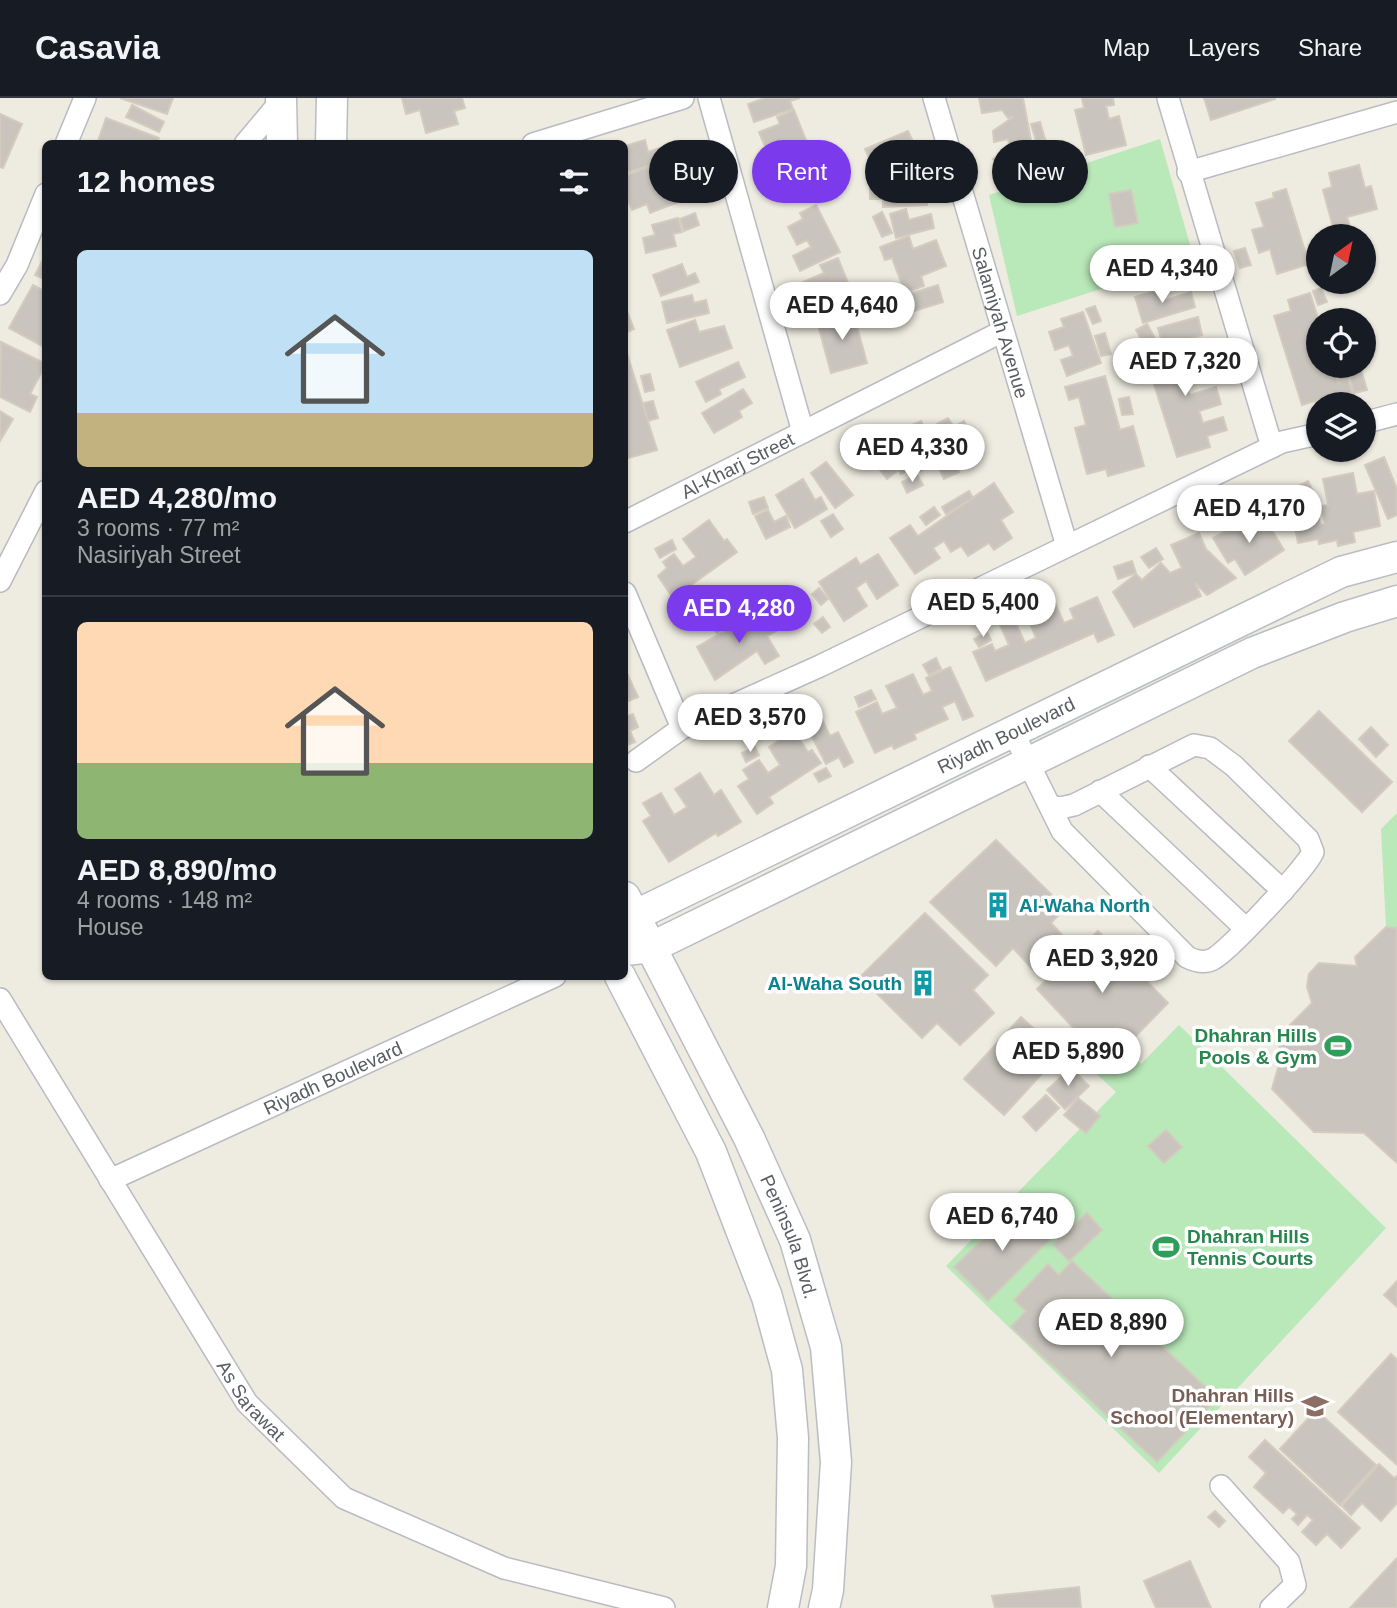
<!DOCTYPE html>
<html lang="en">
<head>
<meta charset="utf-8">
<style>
	body { margin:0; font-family:Helvetica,sans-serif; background:#20242c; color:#f1f3f6; height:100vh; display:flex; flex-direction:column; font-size:26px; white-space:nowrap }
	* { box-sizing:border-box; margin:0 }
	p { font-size:23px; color:#9ea1a6 }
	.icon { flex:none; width:38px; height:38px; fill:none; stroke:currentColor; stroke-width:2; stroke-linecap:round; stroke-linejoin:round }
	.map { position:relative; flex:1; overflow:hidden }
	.details { position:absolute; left:42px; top:42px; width:586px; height:840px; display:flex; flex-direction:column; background:#171b24; border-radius:10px; box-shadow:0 2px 5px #0004 }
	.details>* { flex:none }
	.guide { position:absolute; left:649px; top:42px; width:642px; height:63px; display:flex; gap:14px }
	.needle { width:46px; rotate:33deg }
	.tools { position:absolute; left:1306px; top:126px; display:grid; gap:14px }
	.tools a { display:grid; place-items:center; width:70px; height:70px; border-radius:50%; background:#171b24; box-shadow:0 2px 5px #0004; font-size:35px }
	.price { position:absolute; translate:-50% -60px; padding:0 16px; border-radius:24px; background:#fff; color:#222; font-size:23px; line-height:46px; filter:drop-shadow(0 2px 4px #0008) }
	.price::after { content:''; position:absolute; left:50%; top:42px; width:21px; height:16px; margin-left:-10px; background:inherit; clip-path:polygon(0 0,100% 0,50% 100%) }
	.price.active { background:#7c3aed; color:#fff }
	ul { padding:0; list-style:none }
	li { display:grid; align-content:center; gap:14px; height:371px; padding:0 35px }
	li+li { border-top:2px solid #363941 }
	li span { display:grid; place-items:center; height:217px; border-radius:10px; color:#555 }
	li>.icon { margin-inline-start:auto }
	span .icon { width:126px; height:126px; fill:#fffc; stroke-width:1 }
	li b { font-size:30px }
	h2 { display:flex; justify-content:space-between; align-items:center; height:84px; padding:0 35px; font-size:30px }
	.chip { padding:0 24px; border-radius:32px; background:#171b24; box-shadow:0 2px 5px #0004; font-size:24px; line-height:63px }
	.chip.active { background:#7c3aed; color:#fff }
	header { display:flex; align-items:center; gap:42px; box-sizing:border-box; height:98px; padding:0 35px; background:#171b24; border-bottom:2px solid #363941 }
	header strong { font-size:33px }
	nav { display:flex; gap:38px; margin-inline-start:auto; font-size:24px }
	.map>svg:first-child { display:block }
	.green { fill:#b9e8b9 }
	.building { fill:#c9c4bd; stroke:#d3ccbe; stroke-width:2 }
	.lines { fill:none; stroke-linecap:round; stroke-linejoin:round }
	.minor-casing { stroke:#b8bbc1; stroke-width:24 }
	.secondary-casing { stroke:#b9bdc4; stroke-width:33 }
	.minor { stroke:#fff; stroke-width:21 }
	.secondary { stroke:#fff; stroke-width:30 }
	.labels { text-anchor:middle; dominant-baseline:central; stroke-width:7; stroke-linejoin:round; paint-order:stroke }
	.street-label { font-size:19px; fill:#595d63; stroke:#fff }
	.culture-label { font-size:19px; font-weight:bold; fill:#0d838f; stroke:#fff; text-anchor:start }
	.leisure-label { font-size:19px; font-weight:bold; fill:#27864d; stroke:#fff; text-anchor:end }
	.education-label { font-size:19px; font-weight:bold; fill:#785e54; stroke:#fff; text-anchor:end }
</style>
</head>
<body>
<header>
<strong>Casavia</strong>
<nav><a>Map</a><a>Layers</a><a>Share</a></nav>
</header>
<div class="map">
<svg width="1397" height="1510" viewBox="0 0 1397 1510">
	<rect width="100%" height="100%" fill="#eeebe0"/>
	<g class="green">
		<polygon points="1160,41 1194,161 1017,218 989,97"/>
		<polygon points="1397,715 1397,830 1386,829 1381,731"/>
		<polygon points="1179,927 1386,1130 1159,1375 946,1168 1116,994 1086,966 1113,940 1141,966"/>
	</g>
	<g class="building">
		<polygon points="120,0 173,0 167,16"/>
		<polygon points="402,0 462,0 465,10 454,13 458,26 426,35 420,12 406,16"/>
		<polygon points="765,0 800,0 790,3 793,11 754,24 748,6"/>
		<polygon points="979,0 1023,0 1033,53 1049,50 1053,68 1045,73 1007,80 993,61 1010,50 1008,41 994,44 993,33 1013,19 1008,20 1002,12 982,15"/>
		<polygon points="1082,0 1113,0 1114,7 1106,8 1109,21 1119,18 1126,47 1086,57 1075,12 1084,10"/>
		<polygon points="1204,0 1275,0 1275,1 1211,22"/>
		<polygon points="132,7 164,24 159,34 126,19"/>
		<polygon points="794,12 818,72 824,69 829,84 796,97 791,85 774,91 768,78 803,64 799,52 792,55 793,58 772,66 759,34 780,26 777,19"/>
		<polygon points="0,16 22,26 3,70 0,69"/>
		<polygon points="106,20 159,40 156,46 97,46"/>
		<polygon points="1040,24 1045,41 1036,43 1031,26"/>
		<polygon points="908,33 916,50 873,68 865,51"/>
		<polygon points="645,42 648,54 675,45 680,58 625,75 625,48"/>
		<polygon points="820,43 826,65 817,68 810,46"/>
		<polygon points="1359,67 1365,90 1371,88 1377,111 1347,119 1350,129 1334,133 1323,92 1332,89 1329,75"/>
		<polygon points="648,69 654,82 678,73 689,100 650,115 647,106 632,112 625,95 625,78"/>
		<polygon points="926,88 927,107 883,109 883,101 870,101 870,91"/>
		<polygon points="1286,91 1309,166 1277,176 1270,151 1259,155 1252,132 1264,129 1256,105 1274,100 1273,95"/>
		<polygon points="1131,92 1138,125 1115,129 1109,96"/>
		<polygon points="816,107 840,154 800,173 793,158 811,149 807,142 797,147 788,129 803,121 800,115"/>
		<polygon points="906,111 909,122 931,116 934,130 896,140 890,116"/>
		<polygon points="882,114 892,135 882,139 873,119"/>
		<polygon points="695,115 699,127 684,133 680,121"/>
		<polygon points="678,120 682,134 673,136 676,148 646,155 643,140 655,137 652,127"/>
		<polygon points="909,138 913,151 936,142 946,168 921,178 924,188 905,195 892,160 885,162 880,149"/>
		<polygon points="1245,150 1251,167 1240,170 1234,153"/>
		<polygon points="46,156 46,182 35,177"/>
		<polygon points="838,160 857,207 835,216 830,204 814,211 803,184 824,175 820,167"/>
		<polygon points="682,166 687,179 695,175 699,184 661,198 653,177"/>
		<polygon points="33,187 46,194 46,250 9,230"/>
		<polygon points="938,187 943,204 914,213 909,196"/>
		<polygon points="1321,190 1327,204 1318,207 1313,193"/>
		<polygon points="1159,192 1163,203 1191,194 1195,209 1143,225 1135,199"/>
		<polygon points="1310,195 1318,220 1334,215 1336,222 1318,222 1318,268 1348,268 1334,272 1338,285 1348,282 1353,296 1319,306 1318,302 1302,307 1274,218 1291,213 1288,202"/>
		<polygon points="692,197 694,205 706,202 709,215 667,225 662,204"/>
		<polygon points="1095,208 1101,223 1093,226 1086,211"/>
		<polygon points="626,211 634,231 625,235 625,212"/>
		<polygon points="853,214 867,265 831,275 817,223"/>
		<polygon points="1083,214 1101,265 1067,278 1061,262 1073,258 1069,247 1055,252 1049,234 1064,229 1061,221"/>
		<polygon points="1198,219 1202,237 1163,248 1158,230"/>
		<polygon points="695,222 699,234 724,228 732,250 680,269 667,232"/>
		<polygon points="1147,226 1156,242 1145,248 1136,232"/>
		<polygon points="1105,235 1111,256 1101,258 1095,238"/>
		<polygon points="1,244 46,266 30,296 37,299 30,314 0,299"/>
		<polygon points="1201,244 1211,278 1186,286 1190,297 1216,289 1221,306 1199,313 1203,325 1223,319 1227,332 1207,338 1210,349 1177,359 1146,261"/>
		<polygon points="625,249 657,352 625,361"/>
		<polygon points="738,264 745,279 719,291 721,296 706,304 696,284"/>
		<polygon points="1352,268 1360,268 1367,292 1354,295 1350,280 1339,283 1336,273"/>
		<polygon points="650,276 654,292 645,294 641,278"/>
		<polygon points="1105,278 1120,332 1133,328 1144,368 1108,378 1106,371 1087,376 1075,330 1086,327 1079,299 1069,302 1065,289"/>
		<polygon points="743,291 752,305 739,313 742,319 714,335 702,315"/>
		<polygon points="1129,299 1133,316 1122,317 1119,301"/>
		<polygon points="653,303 658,320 648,323 643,305"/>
		<polygon points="0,313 13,321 0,343"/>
		<polygon points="948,320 954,329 964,323 980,353 958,365 937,326"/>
		<polygon points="921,323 926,335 899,347 894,335"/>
		<polygon points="925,337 929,345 938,340 947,360 913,376 900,349"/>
		<polygon points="881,352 897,373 887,381 871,360"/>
		<polygon points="901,359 908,372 901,376 893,364"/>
		<polygon points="951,359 959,374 944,381 937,366"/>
		<polygon points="1384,359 1397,391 1397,417 1388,421 1365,367"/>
		<polygon points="826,364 853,397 835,410 811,375"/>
		<polygon points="1353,375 1357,396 1374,393 1380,428 1353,434 1355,444 1338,448 1337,442 1319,446 1318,441 1298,445 1290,404 1315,399 1320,427 1325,426 1321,408 1328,407 1323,381"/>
		<polygon points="917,377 923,387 907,395 902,384"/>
		<polygon points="803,381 815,402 821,399 827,411 795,430 776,397"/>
		<polygon points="1308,383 1314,395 1301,400 1296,389"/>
		<polygon points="994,385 1013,414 1001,422 1012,440 994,452 989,445 968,458 961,448 951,454 944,443 933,450 940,460 915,476 890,440 910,427 918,438"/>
		<polygon points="969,393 973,400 946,416 942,409"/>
		<polygon points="764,399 768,410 753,416 749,404"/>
		<polygon points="934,409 940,417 926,427 920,419"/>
		<polygon points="768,412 774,424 786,418 790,429 766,441 755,418"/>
		<polygon points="833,416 843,431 831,439 821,423"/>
		<polygon points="1253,419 1259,429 1267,424 1284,452 1245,477 1235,461 1228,465 1213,440"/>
		<polygon points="709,422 724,443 727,441 737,454 673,500 658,478 667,470 663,464 674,456 683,468 696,459 683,441"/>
		<polygon points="1199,435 1206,451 1236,480 1207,497 1195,485 1201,498 1134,529 1113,494 1136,476 1142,482 1161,465 1170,475 1182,470 1171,447"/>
		<polygon points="672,442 676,451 660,460 655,451"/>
		<polygon points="1156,450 1163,461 1149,470 1141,459"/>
		<polygon points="878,456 898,487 877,501 866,483 856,490 867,508 844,523 819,484 856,460 860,467"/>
		<polygon points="1132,463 1136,475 1118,481 1114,469"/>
		<polygon points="819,490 828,501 821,507 812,496"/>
		<polygon points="1097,499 1114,537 1098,544 1094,535 986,583 973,554 992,546 995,553 1009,547 1000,527 1014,521 1025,545 1036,540 1027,518 1055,505 1064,525 1074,521 1070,511"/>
		<polygon points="763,511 776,533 767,538 779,558 765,566 757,553 715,582 697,549"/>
		<polygon points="727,516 733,524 717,535 711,528"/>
		<polygon points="823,519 830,529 822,535 814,526"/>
		<polygon points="987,534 991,542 979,549 974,541"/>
		<polygon points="936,560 941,571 929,577 923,567"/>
		<polygon points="950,569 973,618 963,622 955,603 942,609 948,621 914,636 916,641 894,651 892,647 875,655 856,614 877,604 882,616 897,610 886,588 913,576 923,597 932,593 926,580"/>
		<polygon points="625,571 638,599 629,603 625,595"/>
		<polygon points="871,592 876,601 859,609 855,599"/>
		<polygon points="1319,613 1392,684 1362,714 1289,643"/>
		<polygon points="633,616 638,629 630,633 635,644 625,648 625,619"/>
		<polygon points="820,617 830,638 838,634 853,664 844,669 839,659 826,666 805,625"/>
		<polygon points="1371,629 1388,647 1376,659 1359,641"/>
		<polygon points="794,633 808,654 812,652 821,665 769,699 773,705 757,716 738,688 749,681 743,672 759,662 768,675 780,667 769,649"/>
		<polygon points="755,649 759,657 746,664 742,655"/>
		<polygon points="826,670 831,678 819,684 814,676"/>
		<polygon points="700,675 714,697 721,692 741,724 718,738 716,735 669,764 643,723 651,718 643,705 661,695 674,717 687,709 675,691"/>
		<polygon points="996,742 1065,810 1051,825 1064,839 1033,872 1013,850 996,868 930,804"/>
		<polygon points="925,815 988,877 973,892 994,915 960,947 937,925 922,940 860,879"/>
		<polygon points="1386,829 1397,830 1397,1065 1364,1035 1314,1034 1272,991 1283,952 1274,943 1312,905 1307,889 1309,876 1319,865 1357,868 1355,859"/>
		<polygon points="1098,833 1168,905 1124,950 1113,940 1097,955 1037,891"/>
		<polygon points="1021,919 1061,955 1004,1017 964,981"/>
		<polygon points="1071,970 1089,988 1065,1011 1047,992"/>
		<polygon points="1046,997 1059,1010 1036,1033 1023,1019"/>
		<polygon points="1078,1000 1100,1018 1086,1035 1064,1017"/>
		<polygon points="1166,1032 1182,1049 1164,1065 1148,1048"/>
		<polygon points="1006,1098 1012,1104 1002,1116 995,1110"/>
		<polygon points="1017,1108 1050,1141 988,1203 954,1169"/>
		<polygon points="1087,1115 1102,1132 1069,1163 1053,1147"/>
		<polygon points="1072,1163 1217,1300 1157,1364 1011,1229 1026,1213 1014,1202 1048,1166 1059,1177"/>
		<polygon points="1397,1183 1397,1209 1384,1197"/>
		<polygon points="1391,1256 1397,1262 1397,1367 1338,1314"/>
		<polygon points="1316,1312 1376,1367 1340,1407 1280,1351"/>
		<polygon points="1265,1342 1360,1430 1341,1450 1327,1436 1316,1447 1302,1434 1313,1422 1307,1417 1298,1427 1292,1421 1297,1416 1289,1409 1283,1415 1254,1389 1266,1375 1249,1359"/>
		<polygon points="1379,1366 1394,1380 1397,1378 1397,1405 1381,1423 1362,1405 1351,1417 1342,1408"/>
		<polygon points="1215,1413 1225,1423 1219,1429 1208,1419"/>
		<polygon points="1397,1460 1397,1510 1350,1510"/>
		<polygon points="1190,1463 1211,1510 1156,1510 1144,1483"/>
		<polygon points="1079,1489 1081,1510 995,1510 992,1498"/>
	</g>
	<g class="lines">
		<g class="minor-casing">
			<g id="minor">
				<polyline points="709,0 803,334"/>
				<path id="s1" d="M 934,0 L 1067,448"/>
				<polyline points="1168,0 1272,349"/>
				<polyline points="66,46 85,0"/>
				<polyline points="245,46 281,3"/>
				<polyline points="533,46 683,0"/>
				<polyline points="1188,74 1397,14"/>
				<polyline points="0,196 17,167 46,96"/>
				<polyline points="1363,325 1397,316"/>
				<path id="s2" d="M 625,424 L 1001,234"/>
				<polyline points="0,483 46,393"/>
				<polyline points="625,495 682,630"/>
				<path d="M 1013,634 L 1062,733 L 1187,859 C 1195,863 1204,866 1213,861 C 1228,854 1307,769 1313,754 L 1308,741 L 1234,668 L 1210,650 L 1194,647 L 1074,707 L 1060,710 L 1051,708"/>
				<polyline points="636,663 682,630 820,568 1282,344 1318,336"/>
				<polyline points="1149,668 1283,793"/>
				<polyline points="1100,693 1245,830"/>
				<path id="s3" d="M 0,901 L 247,1305 L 344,1400 L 504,1470 L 664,1510"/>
				<path id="s4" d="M 110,1082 L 555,878"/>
				<polyline points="1221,1388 1289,1464 1295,1487 1271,1510"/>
			</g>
		</g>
		<g class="secondary-casing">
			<g id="secondary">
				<polyline points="281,0 282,46"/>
				<polyline points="331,46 332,0"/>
				<path id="s5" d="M 625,799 L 749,1040 L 795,1142 L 826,1249 L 836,1364 L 828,1492 L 824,1510"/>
				<path id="s6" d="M 625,832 L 636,817 L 1341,474 L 1397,459"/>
				<polyline points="625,852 652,849 1252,555 1345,519 1397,503"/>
				<polyline points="620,878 711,1054 767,1199 787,1272 793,1340 791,1468 783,1510"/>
			</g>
		</g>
		<use href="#minor" class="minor"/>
		<use href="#secondary" class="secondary"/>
	</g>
	<defs>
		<g id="building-bare" transform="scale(2.1)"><path d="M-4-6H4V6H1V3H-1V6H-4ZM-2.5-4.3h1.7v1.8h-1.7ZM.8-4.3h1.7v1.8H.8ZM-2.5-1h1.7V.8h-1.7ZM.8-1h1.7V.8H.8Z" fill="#0f9aa8" stroke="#fff" stroke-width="2.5" paint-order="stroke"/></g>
		<g id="stadium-bare" transform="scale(2.1)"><path d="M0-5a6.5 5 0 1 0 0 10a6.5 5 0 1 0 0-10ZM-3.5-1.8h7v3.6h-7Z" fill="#2e9e5b" stroke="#fff" stroke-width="2.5" paint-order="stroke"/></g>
		<g id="school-bare" transform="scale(2.1)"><path d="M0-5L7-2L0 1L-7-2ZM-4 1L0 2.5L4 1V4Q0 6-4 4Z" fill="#8d6e63" stroke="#fff" stroke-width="2.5" paint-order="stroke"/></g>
	</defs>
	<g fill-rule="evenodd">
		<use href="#building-bare" x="998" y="807"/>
		<use href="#building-bare" x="923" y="885"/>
		<use href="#stadium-bare" x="1338" y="948"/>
		<use href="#stadium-bare" x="1166" y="1149"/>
		<use href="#school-bare" x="1315" y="1308"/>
	</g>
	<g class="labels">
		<g class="street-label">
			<text stroke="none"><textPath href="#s1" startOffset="234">Salamiyah Avenue</textPath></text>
			<text stroke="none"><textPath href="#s2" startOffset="126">Al-Kharj Street</textPath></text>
			<text stroke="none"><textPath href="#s6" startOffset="430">Riyadh Boulevard</textPath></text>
			<text stroke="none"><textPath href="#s4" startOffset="245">Riyadh Boulevard</textPath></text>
			<text stroke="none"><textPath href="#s5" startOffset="378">Peninsula Blvd.</textPath></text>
			<text stroke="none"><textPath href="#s3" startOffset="474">As Sarawat</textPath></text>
		</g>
		<g class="culture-label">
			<text x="1019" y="807">Al-Waha North</text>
			<text x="902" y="885" text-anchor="end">Al-Waha South</text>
		</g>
		<g class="leisure-label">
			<text x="1317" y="937">Dhahran Hills<tspan x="1317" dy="22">Pools &amp; Gym</tspan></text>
			<text x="1187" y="1138" text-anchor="start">Dhahran Hills<tspan x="1187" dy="22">Tennis Courts</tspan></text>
		</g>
		<g class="education-label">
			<text x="1294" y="1297">Dhahran Hills<tspan x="1294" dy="22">School (Elementary)</tspan></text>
		</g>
	</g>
</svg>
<div class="tools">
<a><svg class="needle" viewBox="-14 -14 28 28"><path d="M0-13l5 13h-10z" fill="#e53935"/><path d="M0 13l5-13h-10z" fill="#9ea1a6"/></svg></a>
<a><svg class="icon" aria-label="locate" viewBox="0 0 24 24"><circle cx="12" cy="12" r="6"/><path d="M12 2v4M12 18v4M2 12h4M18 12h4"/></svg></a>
<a><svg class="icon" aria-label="layers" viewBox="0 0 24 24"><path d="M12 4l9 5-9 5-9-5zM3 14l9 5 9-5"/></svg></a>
</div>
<b class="price" style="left:1162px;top:207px">AED 4,340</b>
<b class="price" style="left:842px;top:244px">AED 4,640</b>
<b class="price" style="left:1185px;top:300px">AED 7,320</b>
<b class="price" style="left:912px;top:386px">AED 4,330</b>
<b class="price" style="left:1249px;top:447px">AED 4,170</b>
<b class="price" style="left:983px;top:541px">AED 5,400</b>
<b class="price active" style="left:739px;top:547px">AED 4,280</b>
<b class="price" style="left:750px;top:656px">AED 3,570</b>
<b class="price" style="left:1102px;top:897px">AED 3,920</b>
<b class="price" style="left:1068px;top:990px">AED 5,890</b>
<b class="price" style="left:1002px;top:1155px">AED 6,740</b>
<b class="price" style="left:1111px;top:1261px">AED 8,890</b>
<div class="guide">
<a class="chip">Buy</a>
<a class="chip active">Rent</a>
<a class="chip">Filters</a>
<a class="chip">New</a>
</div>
<section class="details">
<h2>12 homes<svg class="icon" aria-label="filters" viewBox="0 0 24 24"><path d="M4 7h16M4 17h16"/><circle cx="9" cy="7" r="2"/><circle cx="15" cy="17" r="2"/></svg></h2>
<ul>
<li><span style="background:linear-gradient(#bfe0f5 75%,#c2b280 0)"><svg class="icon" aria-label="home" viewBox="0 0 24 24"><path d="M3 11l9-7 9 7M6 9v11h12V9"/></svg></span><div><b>AED 4,280/mo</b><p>3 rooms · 77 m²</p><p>Nasiriyah Street</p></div></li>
<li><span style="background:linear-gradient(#ffd9b3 65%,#8fb573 0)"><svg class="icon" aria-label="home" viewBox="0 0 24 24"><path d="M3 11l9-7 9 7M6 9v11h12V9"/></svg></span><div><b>AED 8,890/mo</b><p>4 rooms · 148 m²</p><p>House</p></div></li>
</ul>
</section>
</div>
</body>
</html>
